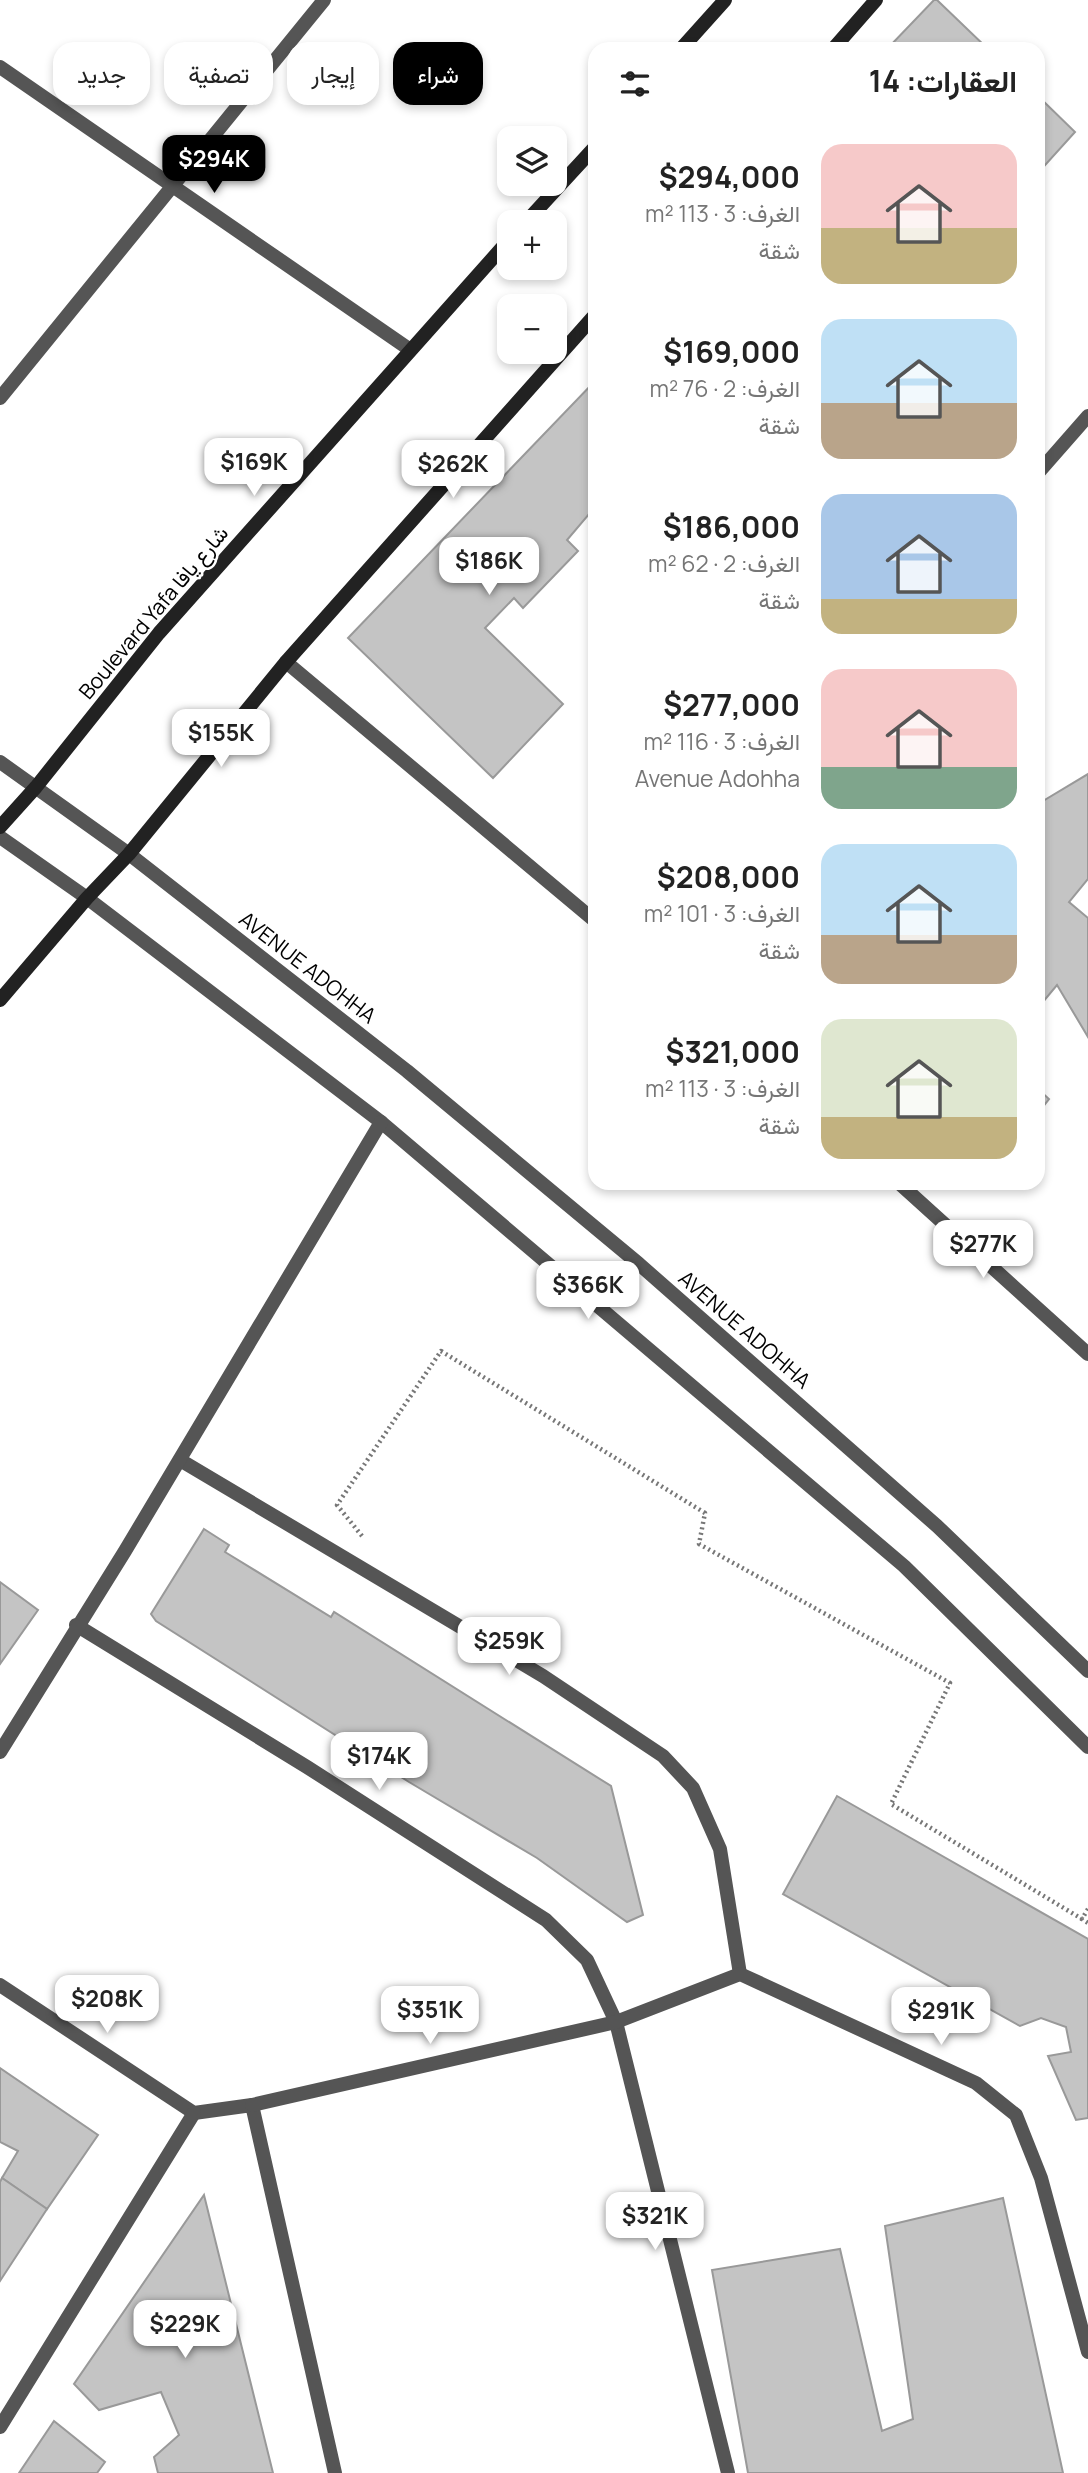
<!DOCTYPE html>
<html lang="ar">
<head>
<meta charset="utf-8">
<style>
	body { margin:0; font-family:Manrope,Vazirmatn,sans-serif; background:#f6f6f6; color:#222; direction:rtl; height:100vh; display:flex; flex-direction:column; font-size:26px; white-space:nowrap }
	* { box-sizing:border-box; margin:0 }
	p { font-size:23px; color:#767676 }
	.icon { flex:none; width:38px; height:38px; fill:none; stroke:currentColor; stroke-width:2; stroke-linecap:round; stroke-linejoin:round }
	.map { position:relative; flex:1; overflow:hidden; direction:ltr }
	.drawer { position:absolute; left:588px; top:42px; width:457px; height:1148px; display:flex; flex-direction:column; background:#fff; border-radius:21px; box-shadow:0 4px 10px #0003; direction:rtl }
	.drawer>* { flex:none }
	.top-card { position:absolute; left:21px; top:42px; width:462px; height:63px; direction:rtl; display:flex; gap:14px }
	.buttons { position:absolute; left:497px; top:126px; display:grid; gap:14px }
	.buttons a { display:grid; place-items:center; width:70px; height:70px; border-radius:14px; background:#fff; box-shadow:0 4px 10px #0003; font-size:35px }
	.price { position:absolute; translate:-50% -60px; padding:0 16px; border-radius:14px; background:#fff; color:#222; font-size:23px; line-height:46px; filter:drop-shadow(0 2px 4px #0008) }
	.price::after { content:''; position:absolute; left:50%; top:42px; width:21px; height:16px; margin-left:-10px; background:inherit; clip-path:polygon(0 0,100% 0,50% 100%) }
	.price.selected { background:#000; color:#fff }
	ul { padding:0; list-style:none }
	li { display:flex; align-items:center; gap:21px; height:175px; padding:0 28px }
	li span { display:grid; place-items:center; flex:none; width:196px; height:140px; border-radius:21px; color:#555 }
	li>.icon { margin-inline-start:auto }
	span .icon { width:84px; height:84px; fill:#fffc; stroke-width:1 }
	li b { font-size:30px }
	h2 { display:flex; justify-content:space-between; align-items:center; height:84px; padding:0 28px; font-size:30px }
	.tag { padding:0 24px; border-radius:21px; background:#fff; box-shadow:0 4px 10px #0003; font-size:24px; line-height:63px }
	.tag.selected { background:#000; color:#fff }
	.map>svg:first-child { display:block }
	.building { fill:#c4c4c4; stroke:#999; stroke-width:2 }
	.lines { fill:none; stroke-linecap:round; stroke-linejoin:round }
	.path { stroke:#777; stroke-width:4.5; stroke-dasharray:2 3.5; stroke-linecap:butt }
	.street { stroke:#555; stroke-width:14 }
	.secondary { stroke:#222; stroke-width:14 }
	.labels { text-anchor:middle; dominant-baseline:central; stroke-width:5; stroke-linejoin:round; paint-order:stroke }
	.street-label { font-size:21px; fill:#000; stroke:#fff }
</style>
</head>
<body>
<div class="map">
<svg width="1088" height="2473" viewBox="0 0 1088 2473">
	<rect width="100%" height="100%" fill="#fff"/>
	<g class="building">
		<polygon points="934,0 937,0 988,49 887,49"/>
		<polygon points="1038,96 1075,132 1038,173"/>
		<polygon points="595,381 595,507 567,540 578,551 523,608 514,598 485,628 563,704 493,778 348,638"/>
		<polygon points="1088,774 1088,879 1069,902 1088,918 1088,1037 1057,985 1038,1008 1038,804"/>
		<polygon points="1038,1089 1049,1099 1038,1113"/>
		<polygon points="204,1529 229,1545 225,1552 331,1617 334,1612 611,1786 643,1915 627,1922 537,1858 409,1782 156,1621 151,1614"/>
		<polygon points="0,1582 38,1610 0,1664"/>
		<polygon points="837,1796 1088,1939 1088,2118 1076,2120 1048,2056 1071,2052 1066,2027 1041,2018 1020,2026 783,1894"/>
		<polygon points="0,2068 98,2135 47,2209 2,2178 18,2151 0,2142"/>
		<polygon points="2,2178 47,2209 0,2281 0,2182"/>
		<polygon points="204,2195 273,2473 158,2473 154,2457 179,2435 161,2392 99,2410 74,2384"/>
		<polygon points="1003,2198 1063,2473 748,2473 712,2270 840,2249 882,2431 913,2419 885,2226"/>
		<polygon points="54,2421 105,2462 97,2473 19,2473"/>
	</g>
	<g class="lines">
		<g class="path">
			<polyline points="362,1536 337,1505 441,1351 705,1513 699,1544 950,1683 891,1804 1082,1919"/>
			<polyline points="1088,1909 1082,1919 1088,1923"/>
		</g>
		<g class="street">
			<polyline points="0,67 409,349"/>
			<polyline points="0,398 324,0"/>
			<polyline points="1038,473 1088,416"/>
			<polyline points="286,662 595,921"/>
			<polyline points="0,762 129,854 407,1071 639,1264 937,1526 1088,1671"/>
			<polyline points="0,837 87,898 381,1122 904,1566 1088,1747"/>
			<polyline points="899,1183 1088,1354"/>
			<polyline points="180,1460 543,1676 663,1756 693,1788 720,1849 740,1974"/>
			<polyline points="76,1625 307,1767 546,1920 587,1960 616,2022 728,2473"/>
			<polyline points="0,1752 125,1551 381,1122"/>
			<polyline points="0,1985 194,2113 252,2105 335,2473"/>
			<polyline points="252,2105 616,2022 740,1974 976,2083 1016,2115 1041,2178 1088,2352"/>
			<polyline points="0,2427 194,2113"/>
		</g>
		<g class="secondary">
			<polyline points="681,49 725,0"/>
			<polyline points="833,49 876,0"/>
			<polyline points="526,222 595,147"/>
			<polyline points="0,827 36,787 159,633 509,240"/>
			<polyline points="0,1000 87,898 129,854 286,662 595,315"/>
		</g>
	</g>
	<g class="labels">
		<g class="street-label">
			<text transform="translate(153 612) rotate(-50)">Boulevard Yafa شارع يافا</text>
			<text transform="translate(308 967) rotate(38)">AVENUE ADOHHA</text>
			<text transform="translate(745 1329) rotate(41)">AVENUE ADOHHA</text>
		</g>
	</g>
</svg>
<div class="buttons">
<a><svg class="icon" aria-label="layers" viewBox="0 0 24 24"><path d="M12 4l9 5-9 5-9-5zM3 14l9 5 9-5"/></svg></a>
<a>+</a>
<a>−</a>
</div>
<b class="price selected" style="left:214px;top:195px">$294K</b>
<b class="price" style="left:254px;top:498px">$169K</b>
<b class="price" style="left:453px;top:500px">$262K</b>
<b class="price" style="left:489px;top:597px">$186K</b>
<b class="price" style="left:221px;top:769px">$155K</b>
<b class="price" style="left:983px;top:1280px">$277K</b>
<b class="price" style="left:588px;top:1321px">$366K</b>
<b class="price" style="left:509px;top:1677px">$259K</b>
<b class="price" style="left:379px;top:1792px">$174K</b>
<b class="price" style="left:107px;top:2035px">$208K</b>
<b class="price" style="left:430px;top:2046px">$351K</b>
<b class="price" style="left:941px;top:2047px">$291K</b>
<b class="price" style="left:655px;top:2252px">$321K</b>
<b class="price" style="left:185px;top:2360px">$229K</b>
<div class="top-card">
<a class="tag selected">شراء</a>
<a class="tag">إيجار</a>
<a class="tag">تصفية</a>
<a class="tag">جديد</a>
</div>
<section class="drawer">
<h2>العقارات: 14<svg class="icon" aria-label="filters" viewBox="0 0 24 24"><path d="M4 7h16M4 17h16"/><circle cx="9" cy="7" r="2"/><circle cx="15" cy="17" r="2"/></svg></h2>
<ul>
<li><span style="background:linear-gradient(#f6c9c9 60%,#c2b280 0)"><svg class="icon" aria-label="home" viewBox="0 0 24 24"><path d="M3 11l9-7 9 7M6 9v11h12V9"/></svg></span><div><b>$294,000</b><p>الغرف: 3 · 113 m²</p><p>شقة</p></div></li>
<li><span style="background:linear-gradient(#bfe0f5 60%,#b9a48a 0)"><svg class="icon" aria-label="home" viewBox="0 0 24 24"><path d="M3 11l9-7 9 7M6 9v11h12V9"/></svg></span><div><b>$169,000</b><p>الغرف: 2 · 76 m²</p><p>شقة</p></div></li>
<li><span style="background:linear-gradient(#a9c7e8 75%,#c2b280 0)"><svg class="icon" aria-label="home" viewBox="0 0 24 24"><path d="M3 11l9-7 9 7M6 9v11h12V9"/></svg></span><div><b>$186,000</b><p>الغرف: 2 · 62 m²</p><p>شقة</p></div></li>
<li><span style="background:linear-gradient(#f6c9c9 70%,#7fa58c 0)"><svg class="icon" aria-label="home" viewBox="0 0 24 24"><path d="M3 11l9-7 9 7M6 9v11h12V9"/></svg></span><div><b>$277,000</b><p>الغرف: 3 · 116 m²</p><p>Avenue Adohha</p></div></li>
<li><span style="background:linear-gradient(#bfe0f5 65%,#b9a48a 0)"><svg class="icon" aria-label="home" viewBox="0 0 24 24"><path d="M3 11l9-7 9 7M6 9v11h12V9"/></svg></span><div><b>$208,000</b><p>الغرف: 3 · 101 m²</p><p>شقة</p></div></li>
<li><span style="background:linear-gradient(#dfe7d0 70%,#c2b280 0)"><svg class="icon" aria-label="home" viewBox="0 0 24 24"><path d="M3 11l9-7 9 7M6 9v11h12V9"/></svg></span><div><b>$321,000</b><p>الغرف: 3 · 113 m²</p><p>شقة</p></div></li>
</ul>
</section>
</div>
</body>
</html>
